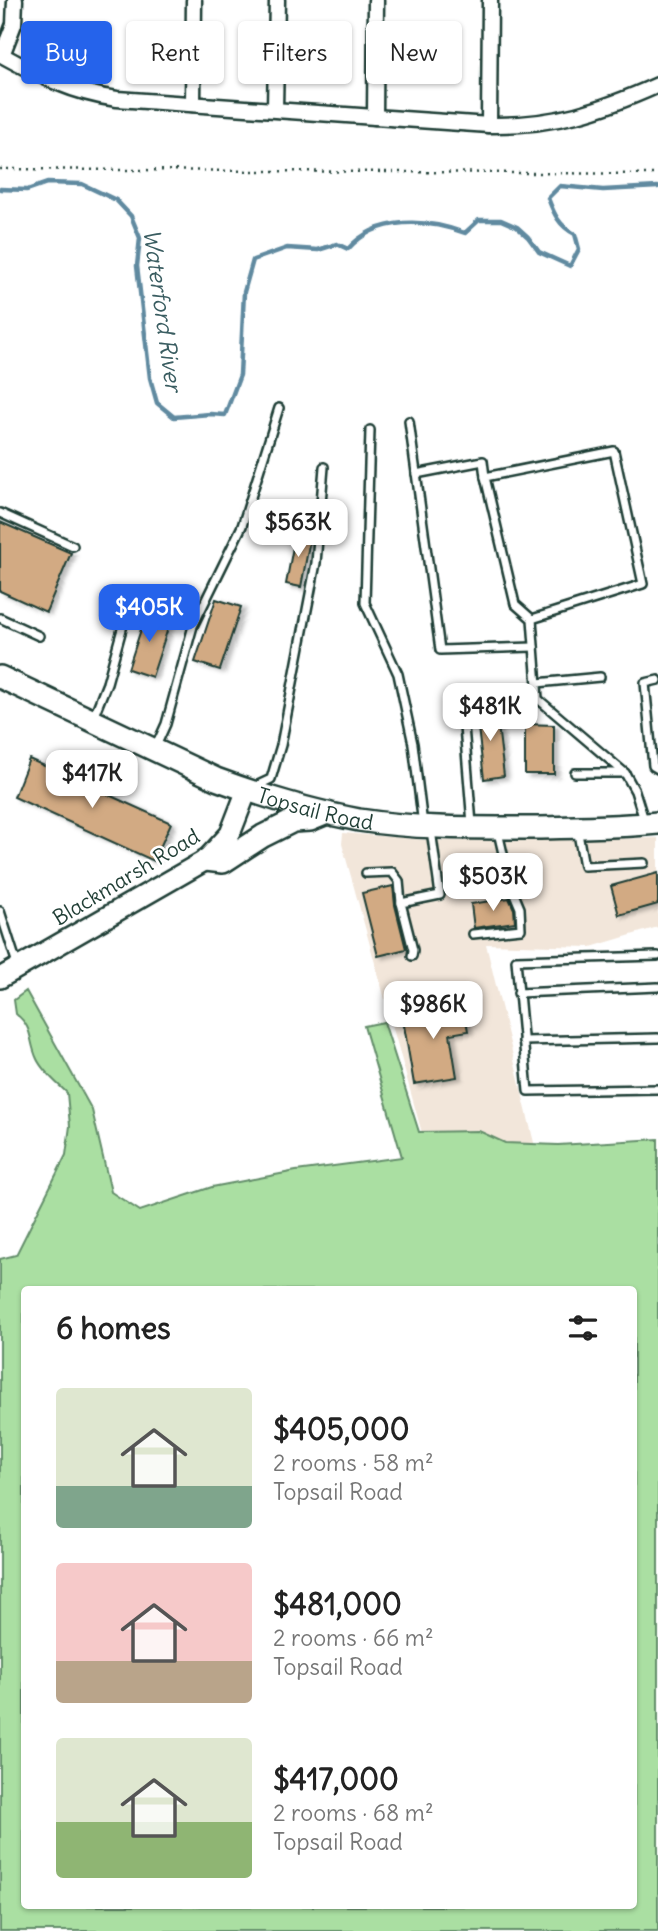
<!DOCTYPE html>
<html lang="en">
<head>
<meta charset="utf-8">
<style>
	body { margin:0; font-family:Delius,sans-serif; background:#f2f2f2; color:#222; height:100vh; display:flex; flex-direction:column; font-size:26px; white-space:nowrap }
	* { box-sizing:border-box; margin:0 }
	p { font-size:23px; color:#767676 }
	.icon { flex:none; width:38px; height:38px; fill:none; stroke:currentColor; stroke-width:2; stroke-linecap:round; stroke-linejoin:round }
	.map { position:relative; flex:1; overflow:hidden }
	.details { position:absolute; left:21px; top:1286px; width:616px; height:623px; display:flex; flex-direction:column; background:#fff; border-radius:7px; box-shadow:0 2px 5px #0004 }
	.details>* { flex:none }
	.guide { position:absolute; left:21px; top:21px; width:616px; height:63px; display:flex; gap:14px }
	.price { position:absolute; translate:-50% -60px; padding:0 16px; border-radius:14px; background:#fff; color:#222; font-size:23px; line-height:46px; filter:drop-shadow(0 2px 4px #0008) }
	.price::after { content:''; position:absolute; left:50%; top:42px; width:21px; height:16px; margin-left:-10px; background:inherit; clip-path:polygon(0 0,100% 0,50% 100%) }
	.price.active { background:#2563eb; color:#fff }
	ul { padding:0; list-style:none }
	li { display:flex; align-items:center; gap:21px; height:175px; padding:0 35px }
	li span { display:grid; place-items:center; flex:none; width:196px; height:140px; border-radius:7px; color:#555 }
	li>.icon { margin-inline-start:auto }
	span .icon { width:84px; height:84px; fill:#fffc; stroke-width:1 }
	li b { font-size:30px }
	h2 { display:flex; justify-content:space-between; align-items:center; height:84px; padding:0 35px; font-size:30px }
	.chip { padding:0 24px; border-radius:7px; background:#fff; box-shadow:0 2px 5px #0004; font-size:24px; line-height:63px }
	.chip.active { background:#2563eb; color:#fff }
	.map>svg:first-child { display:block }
	.built { fill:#f2e6da }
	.green { fill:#aadfa2; stroke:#648e6b; stroke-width:2; fill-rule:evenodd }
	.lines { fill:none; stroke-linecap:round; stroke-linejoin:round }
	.stream { stroke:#608aa0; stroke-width:4.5 }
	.building { fill:#d2aa83; stroke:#1f3d34; stroke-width:2; filter:url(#shadow) }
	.service-casing { stroke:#1f3d34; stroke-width:12 }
	.minor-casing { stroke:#1f3d34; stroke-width:19 }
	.secondary-casing { stroke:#1f3d34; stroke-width:24 }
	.primary-casing { stroke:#1f3d34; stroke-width:26 }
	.path { stroke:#1f3d34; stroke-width:2.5; stroke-dasharray:2 5; stroke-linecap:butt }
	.service { stroke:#fff; stroke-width:7 }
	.minor { stroke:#fff; stroke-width:14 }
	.secondary { stroke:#fff; stroke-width:19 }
	.primary { stroke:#fff; stroke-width:21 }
	.labels { text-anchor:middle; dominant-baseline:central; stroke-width:5; stroke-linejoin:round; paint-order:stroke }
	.street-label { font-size:21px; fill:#1f3d34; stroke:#fff }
	.water-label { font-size:23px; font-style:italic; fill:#3a5d61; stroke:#fff }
</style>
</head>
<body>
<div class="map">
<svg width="658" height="1931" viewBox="0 0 658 1931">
	<defs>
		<filter id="shadow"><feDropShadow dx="4.5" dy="2.5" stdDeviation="2" flood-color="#0004"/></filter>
	</defs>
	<rect width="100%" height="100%" fill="#fff"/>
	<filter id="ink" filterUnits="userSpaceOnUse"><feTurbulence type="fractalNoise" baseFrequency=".0143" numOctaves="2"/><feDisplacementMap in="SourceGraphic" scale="14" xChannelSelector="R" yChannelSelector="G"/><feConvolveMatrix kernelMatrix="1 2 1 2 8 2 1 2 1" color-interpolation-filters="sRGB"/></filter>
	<g filter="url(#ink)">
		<polygon class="built" points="343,833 427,840 463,841 658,838 658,927 591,947 486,944 536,1151 430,1162 342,844"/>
		<path class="green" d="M 26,991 L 92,1110 L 111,1192 L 140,1211 L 212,1187 L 296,1171 L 402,1157 L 364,1026 L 384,1022 L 419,1132 L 479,1131 L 505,1143 L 558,1145 L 658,1139 L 658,1931 L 0,1931 L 0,1259 L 16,1255 L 66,1155 L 70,1126 L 67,1093 C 57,1083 43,1072 37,1059 C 28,1040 34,1028 16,1014 L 14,1000 ZM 24,1290 L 634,1290 L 634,1906 L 24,1906 Z"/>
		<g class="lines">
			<path class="stream" d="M 0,189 L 27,190 L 47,183 L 82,184 L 116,200 L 131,216 L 140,238 L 137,266 L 150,378 L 157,403 L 174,417 L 210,414 L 225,415 L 240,375 L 244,292 L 253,260 L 287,248 L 318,250 L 337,244 L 348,249 C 378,215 427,219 465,233 L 479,220 L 501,220 L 517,227 L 528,237 L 539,252 L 570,266 L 579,249 L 575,234 C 559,226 554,214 548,198 L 560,186 L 603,190 L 658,187"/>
		</g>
		<g class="building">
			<polygon points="0,522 71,553 46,612 0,591"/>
			<polygon points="296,531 311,534 301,587 286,584"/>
			<polygon points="216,599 241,607 220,670 195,662"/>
			<polygon points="147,611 171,619 152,677 128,669"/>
			<polygon points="496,708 504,776 484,779 476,710"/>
			<polygon points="525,724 554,725 554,774 525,774"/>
			<polygon points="29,759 171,823 154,861 14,797"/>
			<polygon points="658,873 658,904 619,915 611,886"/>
			<polygon points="393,886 395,905 406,949 378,956 362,893"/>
			<polygon points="509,898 514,909 515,922 474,928 471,904"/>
			<polygon points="463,1003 468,1031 450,1034 457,1077 414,1084 402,1014"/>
		</g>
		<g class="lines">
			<g class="service-casing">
				<g id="service">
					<polyline points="409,421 440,650 534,647"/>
					<polyline points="370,430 365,603 398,674 413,744 423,825"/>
					<polyline points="416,474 483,461 485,477"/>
					<polyline points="0,513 73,546"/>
					<polyline points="0,618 39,636"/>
					<polyline points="532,619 515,604 485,477 614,451 643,584 532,619 538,699 625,773"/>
					<polyline points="658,680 645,683 653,766 658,769"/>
					<polyline points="537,683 600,677"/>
					<polyline points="462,702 472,824"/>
					<polyline points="93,718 107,683 127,611"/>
					<polyline points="156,746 166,724 193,626 242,526 279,408"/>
					<polyline points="575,773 625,773 635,791 644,820"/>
					<polyline points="254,787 271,779 281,745 316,563 324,467"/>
					<polyline points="577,828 584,866 644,863"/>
					<polyline points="366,873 392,872 399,881 401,903"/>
					<polyline points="486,887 510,884 498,832"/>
					<polyline points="0,911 18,967"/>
					<polyline points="473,934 521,929 520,908 510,884"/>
					<polyline points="412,956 413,950 401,903 440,895 431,830"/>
					<polyline points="658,956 516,960 528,1091 658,1089"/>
					<polyline points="518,993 658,987"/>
					<polyline points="523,1041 658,1038"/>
				</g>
			</g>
			<g class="minor-casing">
				<g id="minor">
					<path d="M 0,54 C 38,75 73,93 117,99 L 489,125 C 553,126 600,111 658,85"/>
					<polyline points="2,55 14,24 15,0"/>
					<polyline points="193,104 194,0"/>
					<polyline points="275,109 277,0"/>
					<polyline points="375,117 376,0"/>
					<polyline points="489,125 490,0"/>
				</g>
			</g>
			<g class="secondary-casing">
				<polyline id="secondary" points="0,978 206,860 230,834 247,790"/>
			</g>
			<g class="primary-casing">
				<g id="primary">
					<path id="s1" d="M 0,677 L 216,779 C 262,796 311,811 359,820 C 417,829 477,828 535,828 C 576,827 617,827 658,823"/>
					<polyline points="206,860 223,862 263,836 293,821 310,820 327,813"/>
				</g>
			</g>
			<polyline class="path" points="0,169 658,174"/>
			<use href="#service" class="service"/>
			<use href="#minor" class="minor"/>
			<use href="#secondary" class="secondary"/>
			<use href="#primary" class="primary"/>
		</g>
	</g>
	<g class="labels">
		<g class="street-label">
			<text stroke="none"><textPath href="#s1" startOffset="343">Topsail Road</textPath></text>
			<text transform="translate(126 877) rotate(-31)">Blackmarsh Road</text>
		</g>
		<g class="water-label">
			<text transform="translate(163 310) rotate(82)">Waterford River</text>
		</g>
	</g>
</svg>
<b class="price" style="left:298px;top:559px">$563K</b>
<b class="price active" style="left:149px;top:644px">$405K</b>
<b class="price" style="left:490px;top:743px">$481K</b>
<b class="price" style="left:92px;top:810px">$417K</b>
<b class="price" style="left:493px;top:913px">$503K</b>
<b class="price" style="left:433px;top:1041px">$986K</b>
<div class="guide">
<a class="chip active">Buy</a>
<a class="chip">Rent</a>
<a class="chip">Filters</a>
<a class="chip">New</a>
</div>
<section class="details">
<h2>6 homes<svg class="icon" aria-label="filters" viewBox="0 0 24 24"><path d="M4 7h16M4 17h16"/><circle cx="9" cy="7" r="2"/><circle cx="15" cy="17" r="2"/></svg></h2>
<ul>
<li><span style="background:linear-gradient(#dfe7d0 70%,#7fa58c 0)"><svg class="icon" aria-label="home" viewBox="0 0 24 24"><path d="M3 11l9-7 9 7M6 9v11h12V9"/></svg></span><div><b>$405,000</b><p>2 rooms · 58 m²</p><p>Topsail Road</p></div></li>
<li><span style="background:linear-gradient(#f6c9c9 70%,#b9a48a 0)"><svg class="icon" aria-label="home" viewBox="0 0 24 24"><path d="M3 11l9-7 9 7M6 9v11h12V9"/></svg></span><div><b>$481,000</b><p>2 rooms · 66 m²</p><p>Topsail Road</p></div></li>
<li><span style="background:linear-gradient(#dfe7d0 60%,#8fb573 0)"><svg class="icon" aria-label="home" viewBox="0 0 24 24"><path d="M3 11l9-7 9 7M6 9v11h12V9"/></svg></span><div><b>$417,000</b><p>2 rooms · 68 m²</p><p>Topsail Road</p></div></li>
</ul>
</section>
</div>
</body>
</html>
